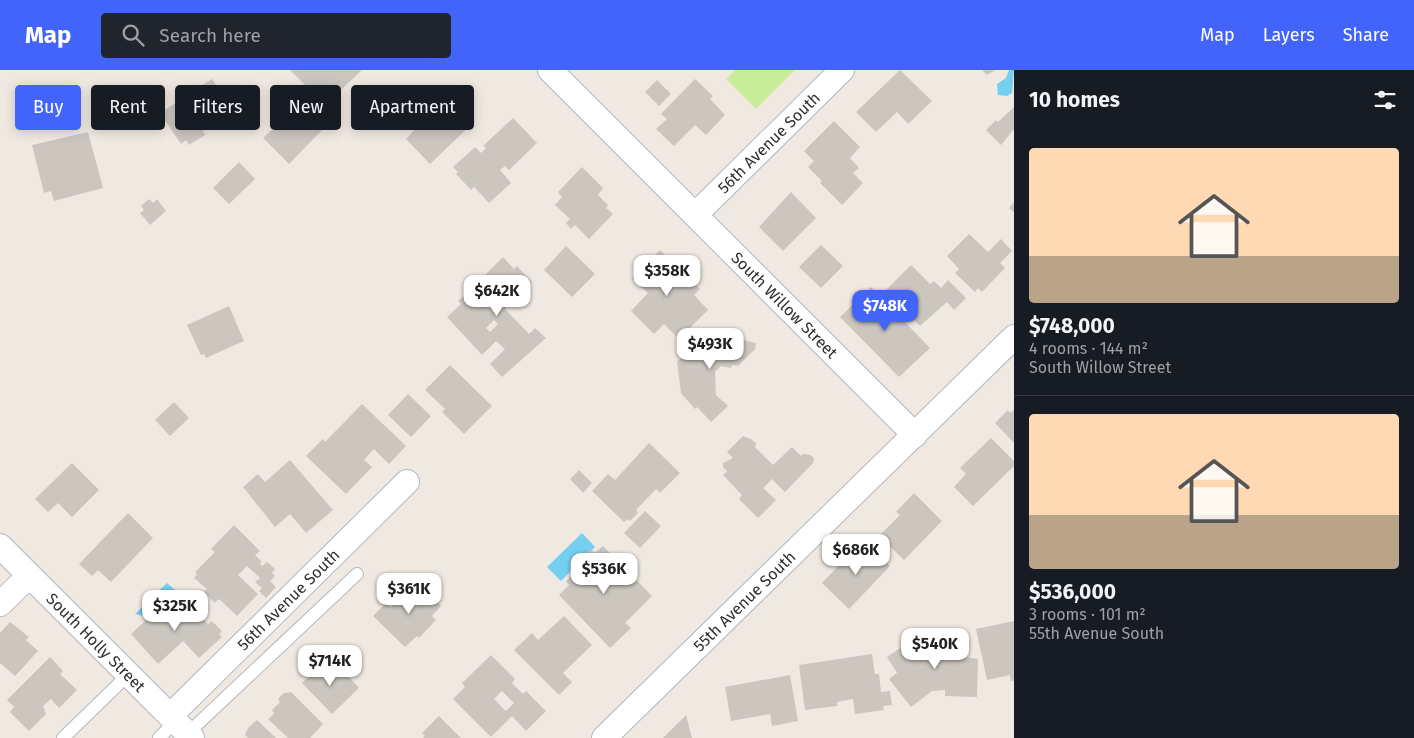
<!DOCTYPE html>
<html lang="en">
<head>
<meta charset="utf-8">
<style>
	body { margin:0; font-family:"Fira Sans",sans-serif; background:#20242c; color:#f1f3f6; height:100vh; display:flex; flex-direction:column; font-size:19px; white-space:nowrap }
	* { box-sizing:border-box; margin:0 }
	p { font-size:16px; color:#9ea1a6 }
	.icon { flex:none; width:28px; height:28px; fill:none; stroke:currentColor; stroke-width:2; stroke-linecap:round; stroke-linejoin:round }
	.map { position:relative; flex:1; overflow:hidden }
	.panel { display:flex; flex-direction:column; background:#171b24; width:400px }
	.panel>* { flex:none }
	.guide { position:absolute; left:15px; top:15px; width:475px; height:45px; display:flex; gap:10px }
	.price { position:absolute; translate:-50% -42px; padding:0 11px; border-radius:10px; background:#fff; color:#222; font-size:16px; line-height:32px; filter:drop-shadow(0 1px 2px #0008) }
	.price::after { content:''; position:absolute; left:50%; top:30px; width:15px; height:11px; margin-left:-8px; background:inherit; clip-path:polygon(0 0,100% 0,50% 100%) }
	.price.active { background:#4264fb; color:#fff }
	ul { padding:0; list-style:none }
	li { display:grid; align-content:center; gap:10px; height:265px; padding:0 15px }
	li+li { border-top:1px solid #363941 }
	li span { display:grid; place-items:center; height:155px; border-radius:5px; color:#555 }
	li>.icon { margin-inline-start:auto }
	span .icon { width:90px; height:90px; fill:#fffc; stroke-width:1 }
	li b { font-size:21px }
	h2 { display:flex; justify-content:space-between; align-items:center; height:60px; padding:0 15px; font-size:21px }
	.pill { padding:0 18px; border-radius:5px; background:#171b24; box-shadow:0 2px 12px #0003; font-size:18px; line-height:45px }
	.pill.active { background:#4264fb; color:#fff }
	header { display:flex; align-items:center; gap:30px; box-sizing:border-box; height:70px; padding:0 25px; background:#4264fb; color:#fff }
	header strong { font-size:24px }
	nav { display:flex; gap:28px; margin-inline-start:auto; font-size:18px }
	.search { width:350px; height:45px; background:#20242c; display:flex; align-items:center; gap:12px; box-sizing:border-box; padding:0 18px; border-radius:5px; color:#9ea1a6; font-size:19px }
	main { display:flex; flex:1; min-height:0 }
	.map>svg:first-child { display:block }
	.pitch { fill:#c9ec9a }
	.water { fill:#75cff0 }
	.building { fill:#cbc7bf; fill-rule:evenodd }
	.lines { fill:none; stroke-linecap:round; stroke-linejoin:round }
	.lane-casing { stroke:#b4b7c1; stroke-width:14 }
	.street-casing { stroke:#b4b7c1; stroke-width:26 }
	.lane { stroke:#fff; stroke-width:12 }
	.street { stroke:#fff; stroke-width:24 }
	.labels { text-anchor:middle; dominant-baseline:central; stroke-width:4; stroke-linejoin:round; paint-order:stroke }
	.street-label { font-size:16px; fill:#2e2e2e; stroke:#fff }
</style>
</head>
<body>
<header>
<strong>Map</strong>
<div class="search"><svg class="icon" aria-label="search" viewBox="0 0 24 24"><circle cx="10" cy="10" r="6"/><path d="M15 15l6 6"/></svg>Search here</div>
<nav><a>Map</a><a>Layers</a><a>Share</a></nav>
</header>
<main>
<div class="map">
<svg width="1014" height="668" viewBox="0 0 1014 668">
	<rect width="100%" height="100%" fill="#efe9e1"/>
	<polygon class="pitch" points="735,0 795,0 756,39 726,9"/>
	<g class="water">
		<polygon points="1009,0 1014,0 1012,23 1007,26 998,25 997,14 1006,8"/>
		<polygon points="582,463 595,477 561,511 547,497"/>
		<polygon points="167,513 176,521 177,529 150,554 148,547 135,544"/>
	</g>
	<g class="building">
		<polygon points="290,0 362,0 325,35"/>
		<polygon points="900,0 932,31 908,54 897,42 876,62 856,42"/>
		<polygon points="982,0 995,0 987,5"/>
		<polygon points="212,9 233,41 224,47 226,51 216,58 214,54 203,61 205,65 189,75 186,70 181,74 160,43"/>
		<polygon points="695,9 713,26 710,29 725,45 706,65 695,55 674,76 656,59 667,49 661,44"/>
		<polygon points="657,10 671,24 659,36 645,22"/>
		<polygon points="457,15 472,30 463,39 475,51 430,94 406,69 422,52 419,49"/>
		<polygon points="298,33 324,58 289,94 263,68"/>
		<polygon points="1014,37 1014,59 1001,75 986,60 996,50 998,52"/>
		<polygon points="513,48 537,73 509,100 505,96 500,100 511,113 489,133 474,117 471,120 456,104 458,102 453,97 475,77 481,83 486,78 483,76"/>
		<polygon points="834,51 860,77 850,88 859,98 853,103 863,113 842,135 820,113 822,111 808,97 814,91 804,81"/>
		<polygon points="88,62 103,118 54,131 51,121 44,123 32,75"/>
		<polygon points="239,92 255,109 229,134 213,118"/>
		<polygon points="582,97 603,118 598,125 608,135 606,138 613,144 589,169 575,155 571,159 566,153 570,149 555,135 562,127 558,122"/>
		<polygon points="791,122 816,148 783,181 759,157"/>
		<polygon points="149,129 153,133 157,129 166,141 150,155 140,143 144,140 141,136"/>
		<polygon points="1014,132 1014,142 1009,138"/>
		<polygon points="969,164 988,182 1001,169 1012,181 1000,193 1005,198 982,222 978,218 975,222 955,203 959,199 947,186"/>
		<polygon points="821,175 843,196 821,218 799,197"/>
		<polygon points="566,176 595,204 572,227 544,200"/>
		<polygon points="660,180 700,219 694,225 708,240 679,269 664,254 654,264 631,241 648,223 632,208"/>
		<path d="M 503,187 L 514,199 L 517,196 L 532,212 L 505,239 L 529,264 L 535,258 L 546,268 L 502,307 L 490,294 L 505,279 L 496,271 L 482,285 L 447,247 L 461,234 L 458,231 L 470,220 L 475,225 L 483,216 L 479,211 ZM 494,250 L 498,254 L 490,262 L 486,258 Z"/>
		<polygon points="911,195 930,214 934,211 941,218 948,210 966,228 954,240 947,232 920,256 885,221"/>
		<polygon points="871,217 930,278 899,307 840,247"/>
		<polygon points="229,236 244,271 206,288 204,284 201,285 187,255"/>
		<polygon points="707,262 756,273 755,279 738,296 732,295 731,298 721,296 715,302 716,325 728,336 711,352 697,337 695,339 681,323 677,292"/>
		<polygon points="450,295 492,336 464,364 442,342 445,339 425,320"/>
		<polygon points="408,324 431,346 411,367 388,345"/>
		<polygon points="174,332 189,348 170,366 155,350"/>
		<polygon points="362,334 406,376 389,394 374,379 364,390 372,397 346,424 306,386 323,369 325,372"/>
		<polygon points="1008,340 1010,343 1014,340 1014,373 995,353"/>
		<polygon points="743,366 751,369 756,373 755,377 773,395 792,377 801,386 803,384 810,385 814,388 813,393 785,422 772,409 763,418 776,430 758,448 739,429 742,425 723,405 727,401 723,397 723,393 733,388 727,382"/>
		<polygon points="991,368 1014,391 1014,396 973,436 954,417 966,404 960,398"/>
		<polygon points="649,373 680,403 660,423 656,419 636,440 638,443 630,451 628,449 624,452 592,421 608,404 615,410"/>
		<polygon points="290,390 333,440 306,463 290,444 275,457 243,417 258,404 265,412"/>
		<polygon points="72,393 99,420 72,447 58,433 48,442 35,429"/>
		<polygon points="579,400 592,413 583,423 570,409"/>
		<polygon points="914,423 942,451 904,490 879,466 900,445 896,442"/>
		<polygon points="645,441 661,456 640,478 624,463"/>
		<polygon points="128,443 153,468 111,512 98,500 92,506 79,494"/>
		<polygon points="234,455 260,481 255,485 262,492 260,494 262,496 267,492 275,499 272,503 275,506 270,511 276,517 266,528 259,521 262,518 255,512 260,508 247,496 238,505 258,524 237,546 219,529 215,533 204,522 207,519 194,508 197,504 195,502 215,482 211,479"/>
		<polygon points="866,473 890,496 849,539 822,513 845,489 848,491"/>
		<polygon points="603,476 652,526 625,553 631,558 610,578 559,525 569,515 566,511 580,497 576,493 590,479 595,483"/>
		<polygon points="418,511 441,536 432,546 436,550 419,568 417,566 405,577 373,546 386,533 391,537"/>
		<polygon points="172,526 195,551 200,546 208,554 212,551 222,561 219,564 222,567 199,588 183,571 158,594 131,564"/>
		<polygon points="564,546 592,575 563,603 572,612 559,625 514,580 532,563 538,570"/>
		<polygon points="1014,551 1014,611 1011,611 1010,605 987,610 976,559"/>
		<polygon points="10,552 29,567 26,570 38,581 15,606 0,593 0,563"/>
		<polygon points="940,564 963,565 965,587 978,589 977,627 945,626 945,620 932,621 911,637 889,609 897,603 887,587 906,574 912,581 940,572"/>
		<polygon points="872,584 875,604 879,604 881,622 890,621 892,635 883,636 884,640 855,644 853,629 837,632 837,636 805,640 799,595"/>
		<path d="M 491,585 L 515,609 L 512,613 L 523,624 L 526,621 L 546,641 L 526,661 L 512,646 L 491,667 L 453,629 L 465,617 L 462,613 ZM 502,621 L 514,633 L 506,641 L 494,629 Z"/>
		<polygon points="50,587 63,601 60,604 77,620 59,638 51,629 43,636 46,644 29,661 10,642 14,637 7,630"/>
		<polygon points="326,590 341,604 344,602 359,618 332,644 302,613"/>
		<polygon points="790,605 798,651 772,656 770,644 731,651 725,617"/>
		<polygon points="291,622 323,654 310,668 288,668 268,649 274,644 272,640 280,632 278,629 284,623"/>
		<polygon points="686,645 692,668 663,668"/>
		<polygon points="439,646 461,668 423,668 425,666 422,663"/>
		<polygon points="257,650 276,668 248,668 245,665 248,658"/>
	</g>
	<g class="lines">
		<g class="lane-casing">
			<g id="lane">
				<polyline points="188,663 357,504"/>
				<polyline points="63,668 128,605"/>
				<polyline points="159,668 175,652"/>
			</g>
		</g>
		<g class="street-casing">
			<g id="street">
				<path id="s1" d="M 550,0 L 915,365"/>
				<path id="s2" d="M 696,144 L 842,0"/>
				<path id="s3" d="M 0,476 L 192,668"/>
				<polyline points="0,534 29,506"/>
				<path id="s4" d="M 170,646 L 407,412"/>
				<path id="s5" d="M 604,668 L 1014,267"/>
			</g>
		</g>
		<use href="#lane" class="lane"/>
		<use href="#street" class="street"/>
	</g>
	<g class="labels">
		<g class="street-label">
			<text stroke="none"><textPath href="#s2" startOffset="102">56th Avenue South</textPath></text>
			<text stroke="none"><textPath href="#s1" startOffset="332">South Willow Street</textPath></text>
			<text stroke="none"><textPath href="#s4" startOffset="166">56th Avenue South</textPath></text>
			<text stroke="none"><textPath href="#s5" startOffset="196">55th Avenue South</textPath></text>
			<text stroke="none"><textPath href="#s3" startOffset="136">South Holly Street</textPath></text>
		</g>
	</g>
</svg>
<b class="price" style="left:667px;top:227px">$358K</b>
<b class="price" style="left:497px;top:247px">$642K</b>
<b class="price active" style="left:885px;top:262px">$748K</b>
<b class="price" style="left:710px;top:300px">$493K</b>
<b class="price" style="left:856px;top:506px">$686K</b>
<b class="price" style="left:604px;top:525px">$536K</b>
<b class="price" style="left:409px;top:545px">$361K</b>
<b class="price" style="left:175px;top:562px">$325K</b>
<b class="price" style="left:935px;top:600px">$540K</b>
<b class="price" style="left:330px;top:617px">$714K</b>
<div class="guide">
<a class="pill active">Buy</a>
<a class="pill">Rent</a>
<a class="pill">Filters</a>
<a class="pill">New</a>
<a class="pill">Apartment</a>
</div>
</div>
<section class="panel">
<h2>10 homes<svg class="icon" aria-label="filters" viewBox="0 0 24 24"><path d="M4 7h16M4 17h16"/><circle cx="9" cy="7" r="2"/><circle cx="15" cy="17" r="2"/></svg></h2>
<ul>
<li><span style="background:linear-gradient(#ffd9b3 70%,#b9a48a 0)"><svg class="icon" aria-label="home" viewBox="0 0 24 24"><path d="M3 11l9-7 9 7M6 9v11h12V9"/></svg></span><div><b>$748,000</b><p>4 rooms · 144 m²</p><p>South Willow Street</p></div></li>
<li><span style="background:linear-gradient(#ffd9b3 65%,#b9a48a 0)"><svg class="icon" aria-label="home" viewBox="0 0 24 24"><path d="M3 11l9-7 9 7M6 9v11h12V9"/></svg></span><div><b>$536,000</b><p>3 rooms · 101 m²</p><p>55th Avenue South</p></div></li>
</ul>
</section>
</main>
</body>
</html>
